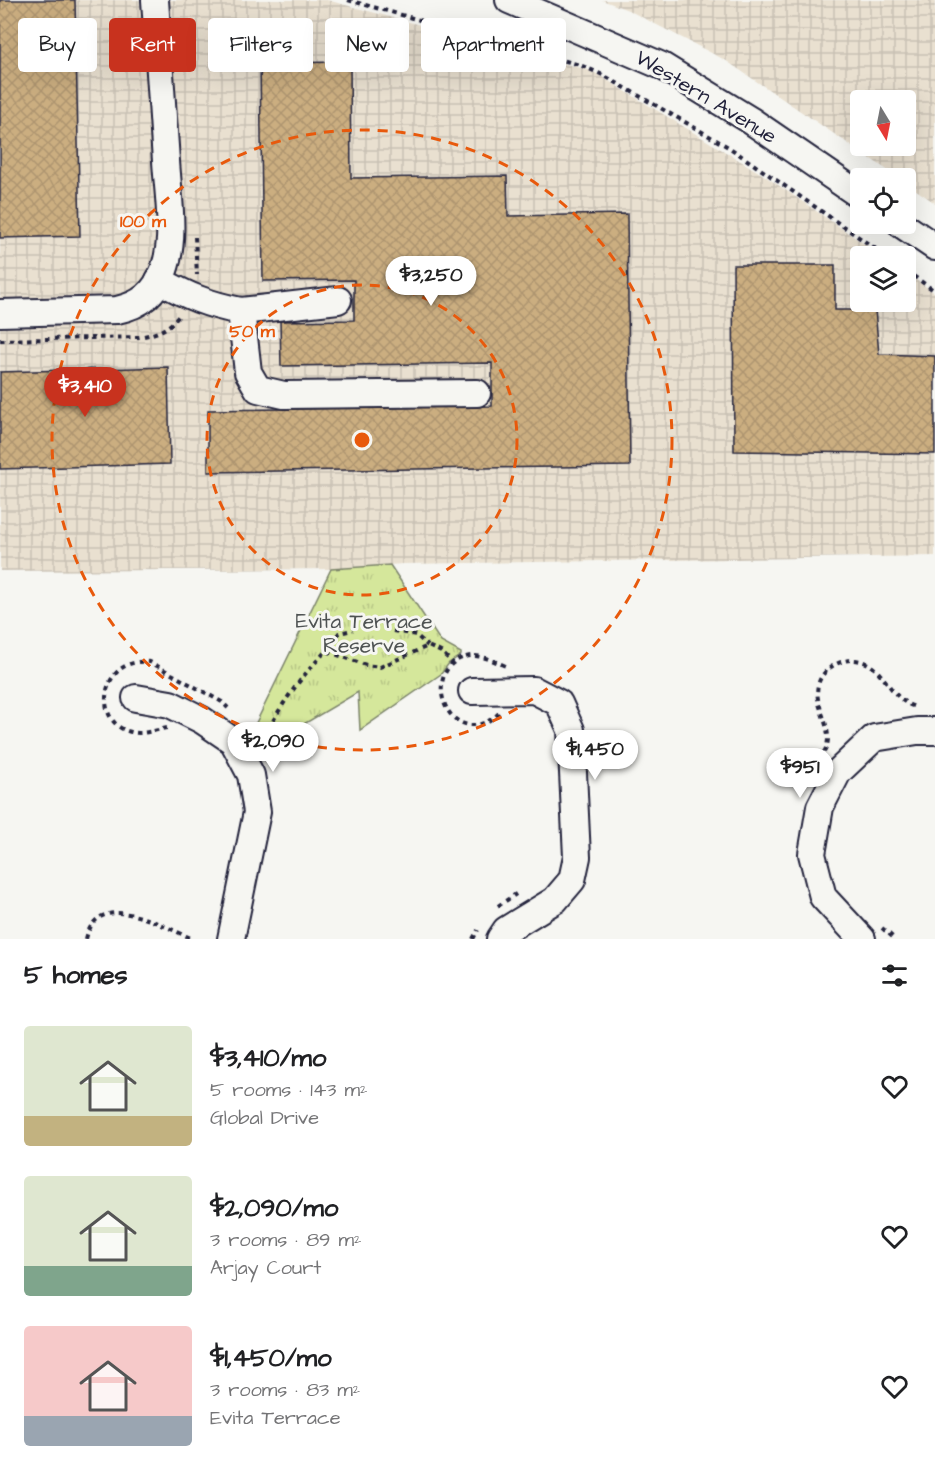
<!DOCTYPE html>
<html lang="en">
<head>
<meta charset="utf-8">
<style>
	body { margin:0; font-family:"Architects Daughter",sans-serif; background:#f6f6f6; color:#202124; height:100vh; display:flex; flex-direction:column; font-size:22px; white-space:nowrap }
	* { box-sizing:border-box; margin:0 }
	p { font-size:20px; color:#757577 }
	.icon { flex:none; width:33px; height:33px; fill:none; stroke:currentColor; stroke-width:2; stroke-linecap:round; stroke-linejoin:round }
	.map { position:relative; height:939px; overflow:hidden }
	.details { display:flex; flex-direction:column; background:#fff; flex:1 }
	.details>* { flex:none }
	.banner { position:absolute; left:18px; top:18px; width:600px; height:54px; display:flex; gap:12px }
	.needle { width:39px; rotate:170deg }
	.buttons { position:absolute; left:850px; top:90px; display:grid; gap:12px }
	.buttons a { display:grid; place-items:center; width:66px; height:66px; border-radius:6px; background:#fff; box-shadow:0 6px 24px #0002; font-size:30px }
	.price { position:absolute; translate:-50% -51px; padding:0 14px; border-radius:21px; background:#fff; color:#222; font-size:20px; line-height:39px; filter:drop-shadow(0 2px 3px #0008) }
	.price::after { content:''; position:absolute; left:50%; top:36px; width:18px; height:14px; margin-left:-9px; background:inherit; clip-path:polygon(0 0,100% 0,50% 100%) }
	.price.selected { background:#c8321e; color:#fff }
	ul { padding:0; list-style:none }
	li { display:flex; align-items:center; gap:18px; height:150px; padding:0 24px }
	li span { display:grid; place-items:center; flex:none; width:168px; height:120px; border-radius:6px; color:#555 }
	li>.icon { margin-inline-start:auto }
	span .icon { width:72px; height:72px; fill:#fffc; stroke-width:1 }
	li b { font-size:26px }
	h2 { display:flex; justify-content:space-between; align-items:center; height:72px; padding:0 24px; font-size:26px }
	.tag { padding:0 21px; border-radius:6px; background:#fff; box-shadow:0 6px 24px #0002; font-size:21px; line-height:54px }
	.tag.selected { background:#c8321e; color:#fff }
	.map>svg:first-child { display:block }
	.industrial { fill:url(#industrial-grid); fill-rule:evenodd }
	.park { fill:url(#park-tufts); stroke:#7c846b; stroke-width:1.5 }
	.building { fill:url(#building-cross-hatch); stroke:#22223b; stroke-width:1.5 }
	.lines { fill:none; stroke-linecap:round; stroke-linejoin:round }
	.minor-casing { stroke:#22223b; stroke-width:30 }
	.path { stroke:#22223b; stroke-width:4; stroke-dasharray:4.5 4.5; stroke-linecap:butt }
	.minor { stroke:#f6f6f2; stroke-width:26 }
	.ring { fill:none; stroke:#e8590c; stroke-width:3; stroke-dasharray:10 8 }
	.labels { text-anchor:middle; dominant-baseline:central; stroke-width:6; stroke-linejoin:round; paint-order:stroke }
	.street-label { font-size:21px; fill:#22223b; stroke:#f6f6f2 }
	.park-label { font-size:21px; fill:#4f5353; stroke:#f6f6f2 }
	.centre { fill:#e8590c; stroke:#f6f6f2; stroke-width:3 }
	.ring-label { font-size:18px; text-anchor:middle; font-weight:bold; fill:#e8590c; stroke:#f6f6f2; stroke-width:6; stroke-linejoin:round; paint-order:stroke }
</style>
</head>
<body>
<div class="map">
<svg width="935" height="939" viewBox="0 0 935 939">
	<defs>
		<pattern id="industrial-grid" width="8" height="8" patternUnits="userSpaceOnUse" patternTransform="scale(1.5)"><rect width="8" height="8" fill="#e9e0d0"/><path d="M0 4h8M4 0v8" fill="none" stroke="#c8c0b4"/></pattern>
		<pattern id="park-tufts" width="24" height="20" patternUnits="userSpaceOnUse" patternTransform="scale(1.5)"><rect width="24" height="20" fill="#d5e79b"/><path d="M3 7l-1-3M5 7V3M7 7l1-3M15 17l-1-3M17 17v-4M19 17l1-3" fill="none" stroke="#b7c686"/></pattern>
		<pattern id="building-cross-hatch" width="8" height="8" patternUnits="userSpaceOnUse" patternTransform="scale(1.5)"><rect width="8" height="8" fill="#cbae80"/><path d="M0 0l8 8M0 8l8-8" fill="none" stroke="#ae9570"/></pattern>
	</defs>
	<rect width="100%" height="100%" fill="#f6f6f2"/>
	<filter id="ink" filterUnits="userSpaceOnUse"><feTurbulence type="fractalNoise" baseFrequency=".0167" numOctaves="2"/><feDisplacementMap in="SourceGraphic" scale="12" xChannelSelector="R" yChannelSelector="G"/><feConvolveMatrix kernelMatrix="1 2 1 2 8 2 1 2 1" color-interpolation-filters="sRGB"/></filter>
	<g filter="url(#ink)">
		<g class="industrial">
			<polygon points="0,0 327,0 592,71 762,174 882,256 861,256 861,302 906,302 906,273 935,293 935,556 403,564 331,569 0,571"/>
			<path d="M 602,0 L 935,0 L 935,203 L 906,183 L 906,178 L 899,178 L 725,60 L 628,10 ZM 861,100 L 906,100 L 906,146 L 861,146 Z"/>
		</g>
		<polygon class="park" points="390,565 441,642 461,653 461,655 449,663 441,674 360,730 358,692 265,747 253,729 331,569"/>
		<g class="building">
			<polygon points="0,0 75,0 80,236 0,238"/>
			<polygon points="350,62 351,178 507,176 508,216 627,214 630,466 208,472 208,410 492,406 492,363 281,366 280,321 354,320 354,280 263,281 260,63"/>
			<polygon points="733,265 835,265 835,310 875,310 879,354 935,356 935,454 734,451"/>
			<polygon points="168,367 170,464 0,469 0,372"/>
		</g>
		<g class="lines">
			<g class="minor-casing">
				<g id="minor">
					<polyline points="509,0 662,66 750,120 861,196"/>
					<polyline points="901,224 935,247"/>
					<path d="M 159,280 C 187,296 209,305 241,311 L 248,372 L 258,389 L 284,395 L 477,393"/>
					<polyline points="241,311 338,300"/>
					<path d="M 0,313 L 117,310 C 141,305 155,293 164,270 C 176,237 168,195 166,161 C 162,107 159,54 155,0"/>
					<polyline points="472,691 534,690 559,703 571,730 577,857 572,880 555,900 506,930 500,939"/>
					<polyline points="136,698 170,704 202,720 233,741 251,775 257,812 231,939"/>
					<polyline points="862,939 823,897 812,854 820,807 838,772 874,738 917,731 935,731"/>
				</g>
			</g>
			<g class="path">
				<polyline points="348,0 580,65 603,75 730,148 886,256"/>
				<polyline points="195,237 197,275"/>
				<polyline points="906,271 935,291"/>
				<path d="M 0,340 L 139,337 C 156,334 170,329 180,314"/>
				<polyline points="393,631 416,635 428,646"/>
				<polyline points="326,651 339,633 353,630"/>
				<path d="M 499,713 C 496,716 492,719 488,721 C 442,744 420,662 471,656 C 483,655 495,662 506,666"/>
				<path d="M 167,728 C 155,730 143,735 131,732 C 91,723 100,656 150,662 L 222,702 L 228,708"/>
				<path d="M 261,745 C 277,709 299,679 326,651 L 366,665 L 380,667 L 428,646 L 441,652 L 453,663"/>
				<path d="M 824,752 C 841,725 796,693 831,667 C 837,663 844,660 852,660 C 885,660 887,700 916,707"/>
				<polyline points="498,906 516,894"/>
				<polyline points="882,928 895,939"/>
				<path d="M 86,939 C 98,887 164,927 193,939"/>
				<polyline points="473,939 478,930"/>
			</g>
			<use href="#minor" class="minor"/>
		</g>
	</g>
	<g class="ring">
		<circle cx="362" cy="440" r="155"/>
		<circle cx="362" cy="440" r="310"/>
	</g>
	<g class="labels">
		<g class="street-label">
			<text transform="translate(706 97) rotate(31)">Western Avenue</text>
		</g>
		<g class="park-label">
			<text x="364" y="621">Evita Terrace<tspan x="364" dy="24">Reserve</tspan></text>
		</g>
	</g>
	<circle cx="362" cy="440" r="9" class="centre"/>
	<g class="ring-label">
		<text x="143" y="227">100 m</text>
		<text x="252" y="337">50 m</text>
	</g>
</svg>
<div class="buttons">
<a><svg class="needle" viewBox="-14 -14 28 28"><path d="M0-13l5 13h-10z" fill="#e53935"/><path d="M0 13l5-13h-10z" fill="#757577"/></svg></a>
<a><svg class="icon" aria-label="locate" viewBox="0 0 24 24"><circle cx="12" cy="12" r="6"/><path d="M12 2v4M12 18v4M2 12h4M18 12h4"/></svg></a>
<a><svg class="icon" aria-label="layers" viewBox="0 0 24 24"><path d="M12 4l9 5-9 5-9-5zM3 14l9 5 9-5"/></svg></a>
</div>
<b class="price" style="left:431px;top:307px">$3,250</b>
<b class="price selected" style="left:85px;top:418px">$3,410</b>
<b class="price" style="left:273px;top:773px">$2,090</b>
<b class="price" style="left:595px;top:781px">$1,450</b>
<b class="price" style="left:800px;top:799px">$951</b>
<div class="banner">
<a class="tag">Buy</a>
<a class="tag selected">Rent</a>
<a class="tag">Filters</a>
<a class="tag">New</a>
<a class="tag">Apartment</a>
</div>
</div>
<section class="details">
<h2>5 homes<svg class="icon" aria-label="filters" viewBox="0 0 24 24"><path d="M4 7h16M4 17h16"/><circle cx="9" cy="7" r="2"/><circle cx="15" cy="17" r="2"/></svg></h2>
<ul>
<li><span style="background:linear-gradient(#dfe7d0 75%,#c2b280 0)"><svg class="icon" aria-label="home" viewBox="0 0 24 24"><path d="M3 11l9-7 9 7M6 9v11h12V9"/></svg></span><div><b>$3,410/mo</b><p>5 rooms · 143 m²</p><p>Global Drive</p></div><svg class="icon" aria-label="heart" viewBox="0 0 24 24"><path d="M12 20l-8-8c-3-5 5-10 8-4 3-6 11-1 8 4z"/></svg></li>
<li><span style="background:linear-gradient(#dfe7d0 75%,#7fa58c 0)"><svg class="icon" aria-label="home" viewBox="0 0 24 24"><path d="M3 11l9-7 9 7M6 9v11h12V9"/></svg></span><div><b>$2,090/mo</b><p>3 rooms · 89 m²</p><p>Arjay Court</p></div><svg class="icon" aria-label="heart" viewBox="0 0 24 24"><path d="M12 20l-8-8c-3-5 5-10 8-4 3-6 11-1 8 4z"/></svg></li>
<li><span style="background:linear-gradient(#f6c9c9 75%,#9aa5b1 0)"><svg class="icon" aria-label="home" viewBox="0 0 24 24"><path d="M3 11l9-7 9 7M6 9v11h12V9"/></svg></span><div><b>$1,450/mo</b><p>3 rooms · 83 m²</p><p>Evita Terrace</p></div><svg class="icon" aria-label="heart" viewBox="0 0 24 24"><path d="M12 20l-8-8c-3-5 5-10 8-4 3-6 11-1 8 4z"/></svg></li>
</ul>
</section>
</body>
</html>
